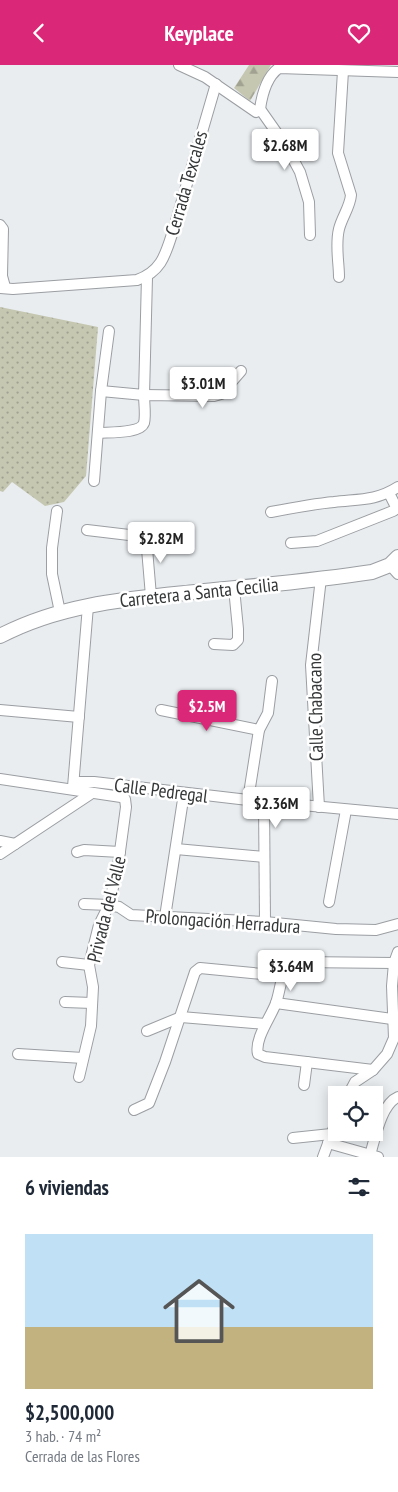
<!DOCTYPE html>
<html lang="es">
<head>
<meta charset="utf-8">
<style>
	body { margin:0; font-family:"PT Sans Narrow",sans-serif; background:#f6f6f7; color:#1f2937; height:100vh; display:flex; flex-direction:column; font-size:19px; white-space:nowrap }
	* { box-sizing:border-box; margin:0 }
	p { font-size:16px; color:#747a83 }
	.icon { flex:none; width:28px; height:28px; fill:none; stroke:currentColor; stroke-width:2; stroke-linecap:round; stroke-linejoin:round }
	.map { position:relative; height:1092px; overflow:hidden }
	.panel { display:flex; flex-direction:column; background:#fff; flex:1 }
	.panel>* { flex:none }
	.buttons { position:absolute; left:328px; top:1021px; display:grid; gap:10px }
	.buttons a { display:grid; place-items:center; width:55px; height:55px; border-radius:0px; background:#fff; box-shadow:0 2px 12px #0003; font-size:25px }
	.price { position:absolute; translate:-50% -42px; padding:0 11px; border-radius:5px; background:#fff; color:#222; font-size:16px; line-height:32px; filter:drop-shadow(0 1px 2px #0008) }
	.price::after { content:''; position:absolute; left:50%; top:30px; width:15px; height:11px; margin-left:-8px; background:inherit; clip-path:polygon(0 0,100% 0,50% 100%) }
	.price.current { background:#db2777; color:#fff }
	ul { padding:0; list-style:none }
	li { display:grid; align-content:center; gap:10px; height:265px; padding:0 25px }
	li span { display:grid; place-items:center; height:155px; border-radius:0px; color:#555 }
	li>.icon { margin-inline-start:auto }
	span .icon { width:90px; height:90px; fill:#fffc; stroke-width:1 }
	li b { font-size:21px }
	h2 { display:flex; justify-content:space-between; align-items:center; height:60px; padding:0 25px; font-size:21px }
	header { display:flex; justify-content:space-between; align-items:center; height:65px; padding:0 25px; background:#db2777; color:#fff; font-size:22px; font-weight:700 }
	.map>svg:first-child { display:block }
	.grass { fill:url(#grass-dots) }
	.forest { fill:url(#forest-firs) }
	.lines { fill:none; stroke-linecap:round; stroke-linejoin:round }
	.street-casing { stroke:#9b9ea2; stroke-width:12 }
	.secondary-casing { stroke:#9b9ea2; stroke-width:16 }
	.street { stroke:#fff; stroke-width:10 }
	.secondary { stroke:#fff; stroke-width:14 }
	.labels { text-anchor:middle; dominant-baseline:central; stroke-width:5; stroke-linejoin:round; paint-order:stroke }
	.street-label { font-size:19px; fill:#343637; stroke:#fff }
</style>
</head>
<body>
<header><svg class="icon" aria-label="back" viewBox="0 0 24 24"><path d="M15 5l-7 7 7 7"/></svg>Keyplace<svg class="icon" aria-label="heart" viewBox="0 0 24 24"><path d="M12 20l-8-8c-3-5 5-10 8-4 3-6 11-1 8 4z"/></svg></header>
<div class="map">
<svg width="398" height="1092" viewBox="0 0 398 1092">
	<defs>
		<pattern id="grass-dots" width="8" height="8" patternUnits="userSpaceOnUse" patternTransform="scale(1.25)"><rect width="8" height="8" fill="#c5c7b1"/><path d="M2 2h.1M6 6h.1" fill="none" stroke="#a1a291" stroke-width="1.8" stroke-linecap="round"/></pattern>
		<pattern id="forest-firs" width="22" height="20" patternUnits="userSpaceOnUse" patternTransform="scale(1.25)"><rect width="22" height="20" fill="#c5c7b1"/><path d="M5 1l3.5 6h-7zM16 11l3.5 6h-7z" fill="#a1a291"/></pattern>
	</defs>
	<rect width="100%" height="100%" fill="#e9edf0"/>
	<polygon class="grass" points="0,242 98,262 86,411 64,437 45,441 12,417 3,427 0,426"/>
	<polygon class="forest" points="249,0 271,0 250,36 234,23"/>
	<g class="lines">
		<g class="street-casing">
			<g id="street">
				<path d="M 179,0 L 205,12 L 256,47 L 260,44 C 262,30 266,12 279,3 L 398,7"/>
				<polyline points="260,44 286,81 300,107 309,137 310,170"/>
				<polyline points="0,160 3,164 2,211 5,222"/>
				<path d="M 339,212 C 339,197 335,180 339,164 C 342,152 350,142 351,130 L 338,88 L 343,6"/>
				<path d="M 0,223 L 13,224 L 137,215 C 163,206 166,187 174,163 L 216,19"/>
				<polyline points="101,326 144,330 147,212"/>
				<path d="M 98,368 C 108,367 140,369 144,358 C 146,350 144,338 144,330 L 214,331 L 221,329 L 241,306"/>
				<polyline points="94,416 101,326 109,266"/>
				<polyline points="57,446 52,483 52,509 60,547"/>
				<path d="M 271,447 C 292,443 313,439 334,437 C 359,434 376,436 398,422"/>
				<polyline points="87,465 146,472 151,531"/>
				<polyline points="291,478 317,476 393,446 396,444 396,442 389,428"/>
				<polyline points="390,500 398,509"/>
				<polyline points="214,579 233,580 238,575 238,564 234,523"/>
				<polyline points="0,645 79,652"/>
				<polyline points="161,645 259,665"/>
				<polyline points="0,714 121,732 125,734 126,742 118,801 109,840 99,860 89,900 93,922 91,961 79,1012"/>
				<polyline points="74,717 94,717 248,735 398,749"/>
				<polyline points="73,722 88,541"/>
				<polyline points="248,735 259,665 268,648 272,616"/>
				<polyline points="264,736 265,857"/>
				<polyline points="319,742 311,600 321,513"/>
				<polyline points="0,776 15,779"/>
				<polyline points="176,784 264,792"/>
				<polyline points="77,787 84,785 120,787"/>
				<polyline points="0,789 92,728"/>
				<polyline points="329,837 346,745"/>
				<polyline points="84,839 109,840 119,842 131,850 265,857 336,864 376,865 398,859"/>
				<polyline points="165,852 184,728"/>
				<polyline points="62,897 89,900"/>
				<path d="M 283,911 C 280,920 279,929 276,938 C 271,952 254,974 258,989 L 265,992 L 373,1005"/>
				<polyline points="65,937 92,938"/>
				<polyline points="276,938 392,954"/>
				<polyline points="147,966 181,952 265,959"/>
				<polyline points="18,989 83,993"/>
				<polyline points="304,1020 307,997"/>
				<polyline points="348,1030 355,1017 373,1005 387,989 394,973 392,921 394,898 398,887"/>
				<polyline points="134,1045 149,1038 165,997 195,907 200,903 283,911 290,901 299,897 394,898"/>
				<polyline points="293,1073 331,1069"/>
				<polyline points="328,1078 378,1092"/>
				<path d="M 370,1090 C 375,1074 381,1039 398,1032"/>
				<polyline points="323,1092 336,1057"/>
			</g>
		</g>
		<g class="secondary-casing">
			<path id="secondary" d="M 0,571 C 61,539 127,534 195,527 C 254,521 313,516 372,507 L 390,500 L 398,492"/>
		</g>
		<use href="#street" class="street"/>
		<use href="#secondary" class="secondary"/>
	</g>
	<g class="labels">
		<g class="street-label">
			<text transform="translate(186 118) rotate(-74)">Cerrada Texcales</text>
			<text transform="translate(199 527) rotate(-6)">Carretera a Santa Cecilia</text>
			<text transform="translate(315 642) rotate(-91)">Calle Chabacano</text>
			<text transform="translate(161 725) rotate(7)">Calle Pedregal</text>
			<text transform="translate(106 844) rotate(-76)">Privada del Valle</text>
			<text transform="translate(223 856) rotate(4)">Prolongación Herradura</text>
		</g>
	</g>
</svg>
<div class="buttons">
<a><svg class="icon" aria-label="locate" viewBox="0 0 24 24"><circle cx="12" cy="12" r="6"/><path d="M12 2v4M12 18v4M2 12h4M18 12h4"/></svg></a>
</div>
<b class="price" style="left:285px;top:106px">$2.68M</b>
<b class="price" style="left:203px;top:344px">$3.01M</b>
<b class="price" style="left:161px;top:499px">$2.82M</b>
<b class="price current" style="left:207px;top:667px">$2.5M</b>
<b class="price" style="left:276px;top:764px">$2.36M</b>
<b class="price" style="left:291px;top:927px">$3.64M</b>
</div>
<section class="panel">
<h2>6 viviendas<svg class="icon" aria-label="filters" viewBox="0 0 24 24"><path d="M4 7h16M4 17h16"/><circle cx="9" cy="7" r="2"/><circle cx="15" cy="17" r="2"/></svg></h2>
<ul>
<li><span style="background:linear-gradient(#bfe0f5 60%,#c2b280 0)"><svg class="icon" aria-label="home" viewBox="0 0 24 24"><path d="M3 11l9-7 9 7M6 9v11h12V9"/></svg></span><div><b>$2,500,000</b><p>3 hab. · 74 m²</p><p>Cerrada de las Flores</p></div></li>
</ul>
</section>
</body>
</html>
